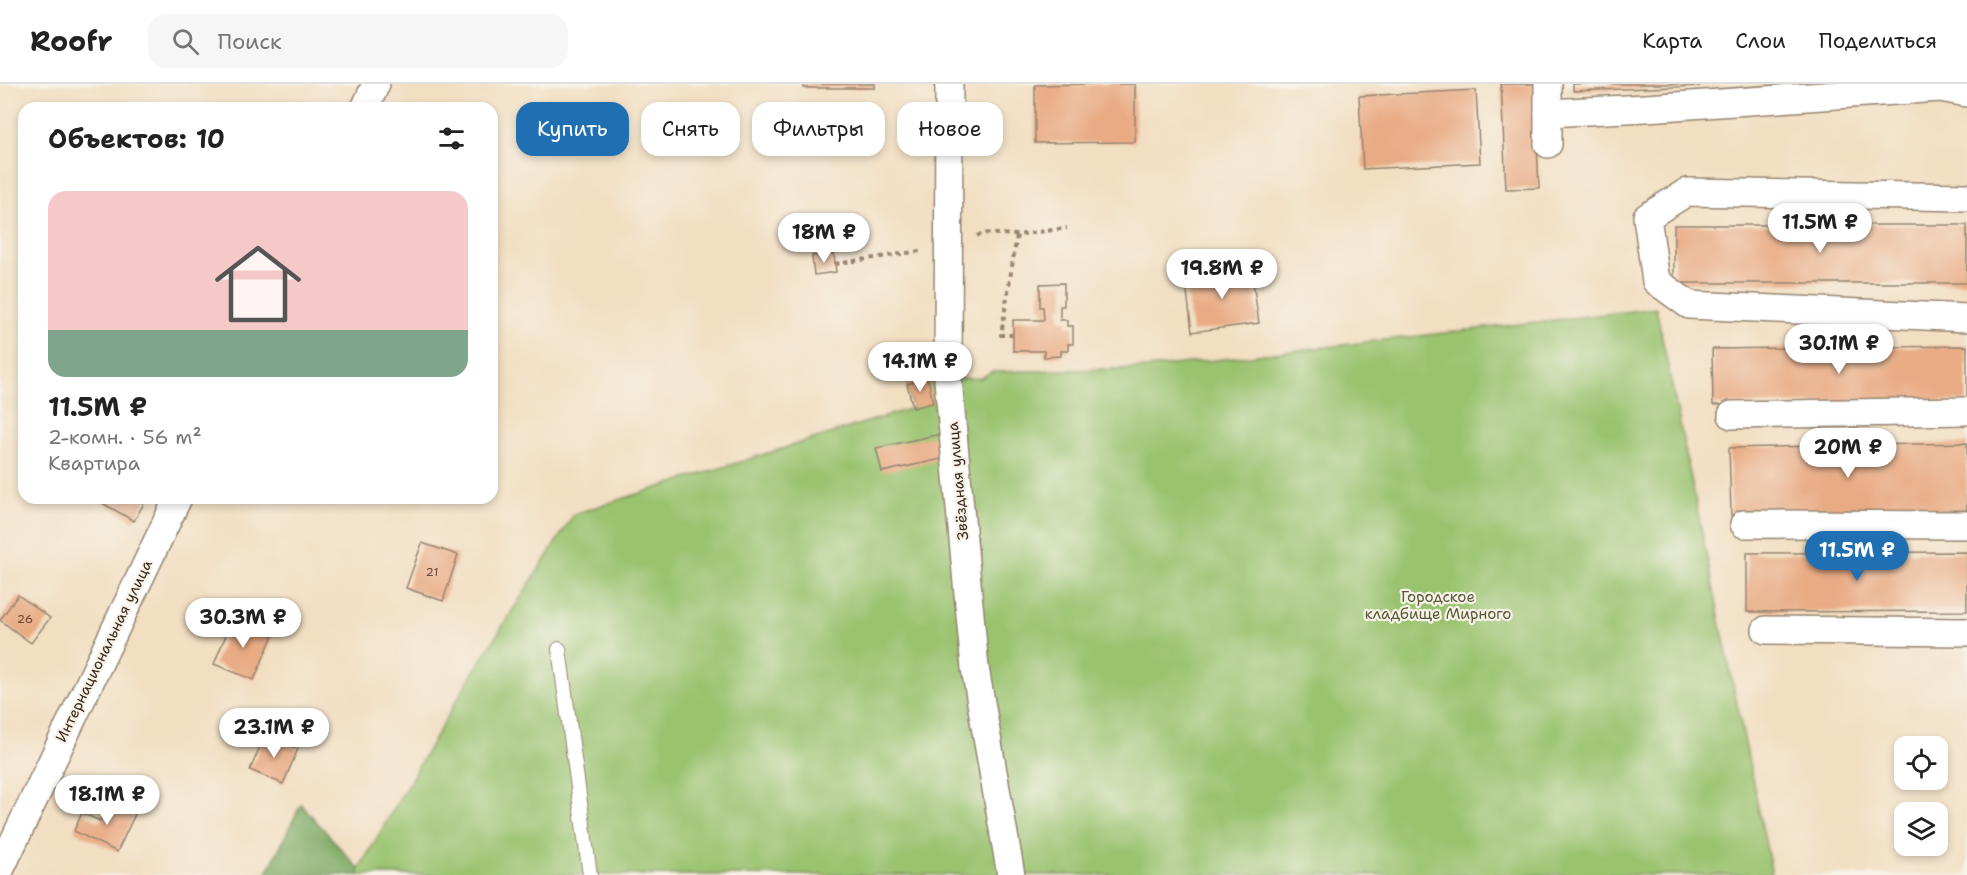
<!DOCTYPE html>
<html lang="ru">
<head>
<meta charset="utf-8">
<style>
	body { margin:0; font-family:"Shantell Sans",sans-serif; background:#f6f6f6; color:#222; height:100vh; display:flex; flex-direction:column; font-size:22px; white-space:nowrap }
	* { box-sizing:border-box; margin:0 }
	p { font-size:20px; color:#767676 }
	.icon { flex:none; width:33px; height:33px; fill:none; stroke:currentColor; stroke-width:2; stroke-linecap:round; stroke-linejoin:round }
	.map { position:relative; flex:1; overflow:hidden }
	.panel { position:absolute; left:18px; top:18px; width:480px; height:402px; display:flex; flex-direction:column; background:#fff; border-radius:18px; box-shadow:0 3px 9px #0003 }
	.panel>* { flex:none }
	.banner { position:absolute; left:516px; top:18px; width:570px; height:54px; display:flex; gap:12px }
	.controls { position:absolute; left:1894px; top:652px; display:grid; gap:12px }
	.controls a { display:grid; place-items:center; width:54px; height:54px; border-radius:12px; background:#fff; box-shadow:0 3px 9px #0003; font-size:30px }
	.price { position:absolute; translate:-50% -51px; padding:0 14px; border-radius:21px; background:#fff; color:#222; font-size:20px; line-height:39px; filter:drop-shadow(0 2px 3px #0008) }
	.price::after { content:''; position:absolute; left:50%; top:36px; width:18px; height:14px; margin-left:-9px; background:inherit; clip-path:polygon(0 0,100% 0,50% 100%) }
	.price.current { background:#1f6fb2; color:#fff }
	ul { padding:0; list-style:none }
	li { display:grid; align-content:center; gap:12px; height:318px; padding:0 30px }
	li span { display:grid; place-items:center; height:186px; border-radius:18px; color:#555 }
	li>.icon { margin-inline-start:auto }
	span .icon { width:108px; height:108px; fill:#fffc; stroke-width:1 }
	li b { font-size:26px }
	h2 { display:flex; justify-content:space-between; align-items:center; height:72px; padding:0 30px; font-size:26px }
	.pill { padding:0 21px; border-radius:18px; background:#fff; box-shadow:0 3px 9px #0003; font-size:21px; line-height:54px }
	.pill.current { background:#1f6fb2; color:#fff }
	header { display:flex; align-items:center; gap:36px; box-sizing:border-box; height:84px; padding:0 30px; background:#fff; border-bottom:2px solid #e0e0e0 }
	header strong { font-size:28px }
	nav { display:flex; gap:33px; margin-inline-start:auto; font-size:21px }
	.search { width:420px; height:54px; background:#f6f6f6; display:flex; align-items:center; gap:15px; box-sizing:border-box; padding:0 21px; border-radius:18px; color:#767676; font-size:22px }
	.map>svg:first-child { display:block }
	.green { fill:#9ac36f; stroke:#6a7646; stroke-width:1.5 }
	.forest { fill:#7ba962; stroke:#5b6a40; stroke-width:1.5 }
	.building { fill:#e9ab84 }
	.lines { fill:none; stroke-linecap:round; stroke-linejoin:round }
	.service-casing { stroke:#968470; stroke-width:16 }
	.minor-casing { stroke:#968470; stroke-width:30 }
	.path { stroke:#968470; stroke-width:4; stroke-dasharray:4.5 4.5; stroke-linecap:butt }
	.service { stroke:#fff; stroke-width:14 }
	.minor { stroke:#fff; stroke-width:27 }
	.labels { text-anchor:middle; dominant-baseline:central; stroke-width:4.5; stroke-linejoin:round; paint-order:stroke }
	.number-label { font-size:12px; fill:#664a38 }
	.street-label { font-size:15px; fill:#3b2a1e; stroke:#f7f3e8 }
	.park-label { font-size:15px; fill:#585836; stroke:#f7f3e8 }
</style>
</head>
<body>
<header>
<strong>Roofr</strong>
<div class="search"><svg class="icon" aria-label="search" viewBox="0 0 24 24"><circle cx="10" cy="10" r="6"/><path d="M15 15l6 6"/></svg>Поиск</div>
<nav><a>Карта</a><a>Слои</a><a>Поделиться</a></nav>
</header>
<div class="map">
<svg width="1967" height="791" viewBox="0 0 1967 791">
	<rect width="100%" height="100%" fill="#f7f3e8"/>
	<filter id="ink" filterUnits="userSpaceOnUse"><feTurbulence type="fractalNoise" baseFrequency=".0167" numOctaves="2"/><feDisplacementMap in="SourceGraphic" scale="12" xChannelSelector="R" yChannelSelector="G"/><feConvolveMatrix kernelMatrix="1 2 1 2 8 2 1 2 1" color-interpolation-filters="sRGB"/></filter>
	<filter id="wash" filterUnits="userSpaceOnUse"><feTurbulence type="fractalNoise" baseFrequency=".008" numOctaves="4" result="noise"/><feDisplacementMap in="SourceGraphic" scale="24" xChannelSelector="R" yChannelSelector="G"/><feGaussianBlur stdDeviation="1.35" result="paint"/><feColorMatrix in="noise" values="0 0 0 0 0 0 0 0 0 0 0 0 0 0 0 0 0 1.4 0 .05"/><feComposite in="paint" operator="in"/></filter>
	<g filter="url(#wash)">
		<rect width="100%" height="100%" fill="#f2dec1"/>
		<polygon class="green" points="1656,224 1772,791 359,791 359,785 469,595 574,430 912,324 907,300 928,295 981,294 991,288 1147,284"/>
		<polygon class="forest" points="301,720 359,785 359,791 266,791"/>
		<g id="blocks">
			<g class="building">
				<rect x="804" y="0" width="71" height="4"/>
				<polygon points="1090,0 1135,0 1135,58 1035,59 1035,1"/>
				<polygon points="1501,0 1534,0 1539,104 1506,105"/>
				<polygon points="1573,0 1699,0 1699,2 1573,7"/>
				<polygon points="1476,6 1480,79 1363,85 1359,12"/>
				<rect x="1674" y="141" width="293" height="58"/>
				<polygon points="834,170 836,188 814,191 812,172"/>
				<polygon points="1251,184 1259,239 1192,248 1185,192"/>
				<polygon points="1064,199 1064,222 1060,222 1060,236 1067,236 1067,242 1073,242 1073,260 1068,260 1068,267 1061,267 1061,272 1044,273 1044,267 1013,267 1013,236 1044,236 1043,223 1040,223 1040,200"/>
				<polygon points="1967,262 1967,317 1713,321 1712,265"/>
				<polygon points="928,295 933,319 913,324 907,300"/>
				<polygon points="941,350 946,374 882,388 876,364"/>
				<polygon points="1967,359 1967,426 1731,431 1729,364"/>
				<polygon points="99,414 147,414 134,437 97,416"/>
				<polygon points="422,459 458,471 443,517 406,504"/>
				<polygon points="1967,468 1967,527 1747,528 1747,469"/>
				<polygon points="18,511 50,534 31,559 0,536"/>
				<polygon points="233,534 273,551 254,596 214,580"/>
				<polygon points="265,651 298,665 283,700 250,686"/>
				<polygon points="109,716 136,728 117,768 74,747 82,729 100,737"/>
			</g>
		</g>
	</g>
	<g filter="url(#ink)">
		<use href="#blocks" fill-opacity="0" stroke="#968470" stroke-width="1.5"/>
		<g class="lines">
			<g class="service-casing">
				<polyline id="service" points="559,565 590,791"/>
			</g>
			<g class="minor-casing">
				<g id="minor">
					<polyline points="949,0 948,296 975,584 1011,791"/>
					<polyline points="1548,0 1548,60"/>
					<polyline points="365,24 376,0"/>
					<polyline points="1548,29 1646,24 1940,4 1967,9"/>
					<polyline points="1967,113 1687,108 1647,133 1656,197 1689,221 1967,234"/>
					<polyline points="1732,331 1967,327"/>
					<polyline points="1744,440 1967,441"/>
					<polyline points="1766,546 1967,548"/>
					<polyline points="0,786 178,414"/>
				</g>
			</g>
			<g class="path">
				<polyline points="977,152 983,149 1017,151 1067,144"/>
				<polyline points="835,180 920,167"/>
				<polyline points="1013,251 1001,251 1017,151"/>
			</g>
			<use href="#service" class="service"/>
			<use href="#minor" class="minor"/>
		</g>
	</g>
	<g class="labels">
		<g class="number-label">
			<text x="432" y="488">21</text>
			<text x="25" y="535">26</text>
		</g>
		<g class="street-label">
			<text transform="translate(958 397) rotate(-95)">Звёздная улица</text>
			<text transform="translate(104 567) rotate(-64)">Интернациональная улица</text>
		</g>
		<g class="park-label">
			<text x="1438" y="513">Городское<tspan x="1438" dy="17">кладбище Мирного</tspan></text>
		</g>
	</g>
</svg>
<div class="controls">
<a><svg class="icon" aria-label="locate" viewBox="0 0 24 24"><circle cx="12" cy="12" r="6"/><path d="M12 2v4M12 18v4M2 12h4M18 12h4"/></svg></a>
<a><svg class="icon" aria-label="layers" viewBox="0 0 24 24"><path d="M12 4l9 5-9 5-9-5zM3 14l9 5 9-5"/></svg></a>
</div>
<b class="price" style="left:1820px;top:170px">11.5M ₽</b>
<b class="price" style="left:824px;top:180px">18M ₽</b>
<b class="price" style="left:1222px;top:216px">19.8M ₽</b>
<b class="price" style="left:1839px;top:291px">30.1M ₽</b>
<b class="price" style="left:920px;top:309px">14.1M ₽</b>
<b class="price" style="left:1848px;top:395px">20M ₽</b>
<b class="price current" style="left:1857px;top:498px">11.5M ₽</b>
<b class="price" style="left:243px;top:565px">30.3M ₽</b>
<b class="price" style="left:274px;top:675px">23.1M ₽</b>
<b class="price" style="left:107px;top:742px">18.1M ₽</b>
<div class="banner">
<a class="pill current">Купить</a>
<a class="pill">Снять</a>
<a class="pill">Фильтры</a>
<a class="pill">Новое</a>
</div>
<section class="panel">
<h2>Объектов: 10<svg class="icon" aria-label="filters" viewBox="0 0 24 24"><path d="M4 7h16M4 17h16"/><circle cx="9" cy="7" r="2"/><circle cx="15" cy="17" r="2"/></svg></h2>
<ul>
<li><span style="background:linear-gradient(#f6c9c9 75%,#7fa58c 0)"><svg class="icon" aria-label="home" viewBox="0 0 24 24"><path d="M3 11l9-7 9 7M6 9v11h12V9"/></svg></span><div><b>11.5M ₽</b><p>2-комн. · 56 m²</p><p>Квартира</p></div></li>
</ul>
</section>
</div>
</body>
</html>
